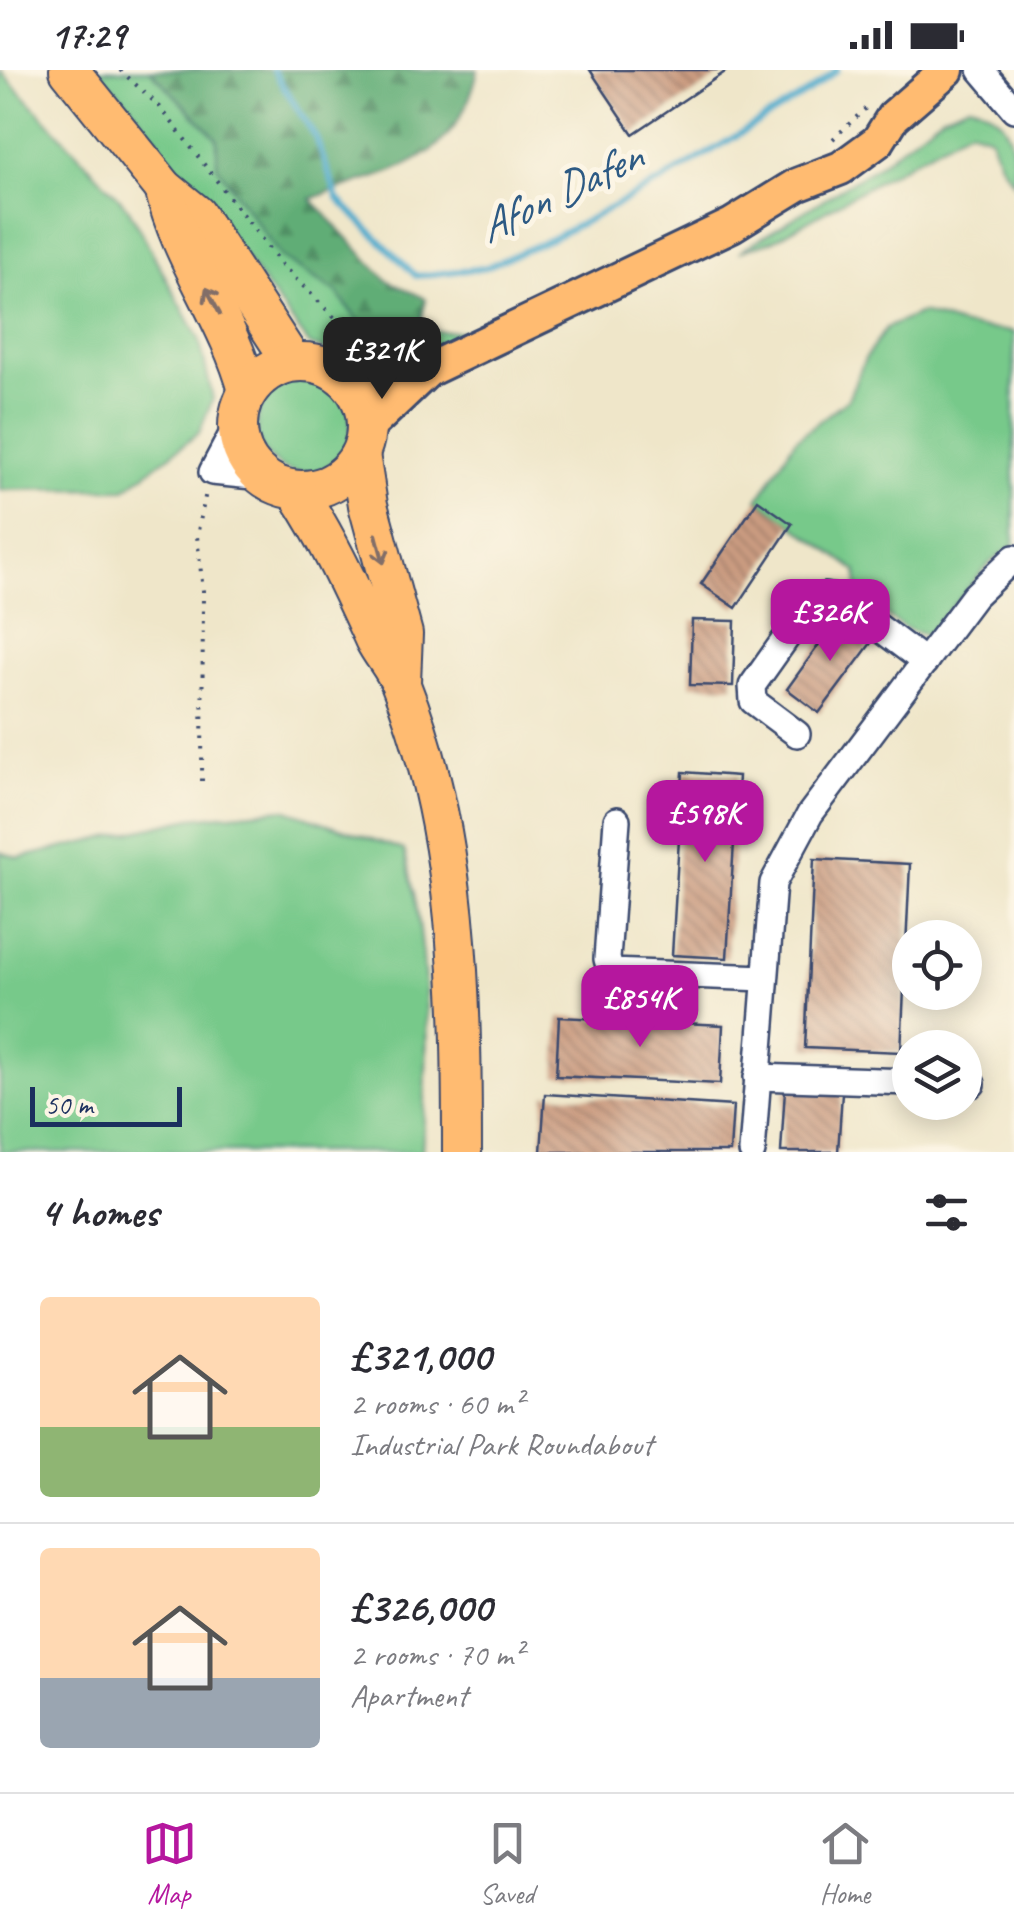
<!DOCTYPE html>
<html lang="en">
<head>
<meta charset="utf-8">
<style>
	body { margin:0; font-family:Caveat,sans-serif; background:#f2f2f3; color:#2b2b33; height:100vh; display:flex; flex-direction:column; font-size:38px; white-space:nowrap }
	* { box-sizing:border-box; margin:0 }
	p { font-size:32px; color:#7c7c81 }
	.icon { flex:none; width:55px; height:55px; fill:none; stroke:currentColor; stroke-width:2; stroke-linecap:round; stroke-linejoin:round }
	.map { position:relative; height:1082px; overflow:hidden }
	.sheet { display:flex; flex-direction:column; background:#fff; flex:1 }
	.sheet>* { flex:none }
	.fabs { position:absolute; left:892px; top:850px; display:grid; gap:20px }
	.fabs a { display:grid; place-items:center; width:90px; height:90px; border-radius:50%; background:#fff; box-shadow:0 5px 25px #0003; font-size:50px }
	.scale { position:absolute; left:30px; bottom:25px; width:152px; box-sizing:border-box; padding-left:10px; border:5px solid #1b2f5e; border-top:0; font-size:28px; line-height:35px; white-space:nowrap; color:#1b2f5e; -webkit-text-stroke:8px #fcf5e5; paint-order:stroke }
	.price { position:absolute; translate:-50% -85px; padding:0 22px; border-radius:20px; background:#b5179e; color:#fff; font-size:32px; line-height:65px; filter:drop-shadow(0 2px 5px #0008) }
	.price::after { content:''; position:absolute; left:50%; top:60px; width:30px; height:22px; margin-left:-15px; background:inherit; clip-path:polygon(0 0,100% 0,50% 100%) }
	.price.current { background:#222; color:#fff }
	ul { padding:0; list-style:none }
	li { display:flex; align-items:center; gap:30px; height:250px; padding:0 40px }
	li+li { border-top:2px solid #e1e1e2 }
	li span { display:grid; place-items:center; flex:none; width:280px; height:200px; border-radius:10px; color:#555 }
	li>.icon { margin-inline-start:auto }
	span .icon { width:120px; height:120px; fill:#fffc; stroke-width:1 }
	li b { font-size:42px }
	h2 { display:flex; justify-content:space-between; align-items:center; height:120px; padding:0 40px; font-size:42px }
	.status { display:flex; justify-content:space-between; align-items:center; height:70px; padding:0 50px; background:#fff; direction:ltr }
	.status svg { height:28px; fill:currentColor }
	.tabs { display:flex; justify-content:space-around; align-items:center; height:140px; border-top:2px solid #e1e1e2; background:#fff; font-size:28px; color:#7c7c81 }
	.tabs a { display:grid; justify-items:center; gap:5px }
	.tabs .current { color:#b5179e }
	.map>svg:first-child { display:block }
	.green { fill:#77c98a; stroke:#497c74; stroke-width:2.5 }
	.forest { fill:url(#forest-firs); stroke:#3e6e6a; stroke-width:2.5 }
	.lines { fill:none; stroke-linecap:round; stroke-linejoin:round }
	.stream { stroke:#4eaacc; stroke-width:6 }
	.building { fill:url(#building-back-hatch) }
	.minor-casing { stroke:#3b4a6e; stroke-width:30 }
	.major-casing { stroke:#3b4a6e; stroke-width:38 }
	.highway-casing { stroke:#3b4a6e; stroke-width:42 }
	.path { stroke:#3b4a6e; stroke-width:4; stroke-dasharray:2.5 8; stroke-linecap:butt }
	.minor { stroke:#fff; stroke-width:25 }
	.major { stroke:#ffbb71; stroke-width:32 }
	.highway { stroke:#ffbb71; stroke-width:38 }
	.oneway { stroke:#826e67 }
	.labels { text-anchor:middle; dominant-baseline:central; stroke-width:10; stroke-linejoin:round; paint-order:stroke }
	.water-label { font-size:45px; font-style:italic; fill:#2d5a84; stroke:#fcf5e5 }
</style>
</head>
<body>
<div class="status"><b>17:29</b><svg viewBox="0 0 49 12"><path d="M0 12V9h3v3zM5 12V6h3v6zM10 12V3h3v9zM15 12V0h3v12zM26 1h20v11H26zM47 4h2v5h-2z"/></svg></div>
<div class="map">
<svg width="1014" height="1082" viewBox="0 0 1014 1082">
	<defs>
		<pattern id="forest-firs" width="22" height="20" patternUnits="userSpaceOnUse" patternTransform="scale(2.5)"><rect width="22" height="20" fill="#61ad76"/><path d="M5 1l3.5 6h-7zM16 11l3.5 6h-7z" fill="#4f8d64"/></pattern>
		<pattern id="building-back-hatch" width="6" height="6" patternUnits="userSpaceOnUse" patternTransform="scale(2.5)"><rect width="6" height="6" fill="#ca9b80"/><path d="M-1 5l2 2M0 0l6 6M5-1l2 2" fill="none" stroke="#a37f6c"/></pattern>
	</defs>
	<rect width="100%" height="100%" fill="#fcf5e5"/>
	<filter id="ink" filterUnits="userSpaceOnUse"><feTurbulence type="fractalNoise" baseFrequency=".01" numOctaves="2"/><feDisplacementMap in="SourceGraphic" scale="20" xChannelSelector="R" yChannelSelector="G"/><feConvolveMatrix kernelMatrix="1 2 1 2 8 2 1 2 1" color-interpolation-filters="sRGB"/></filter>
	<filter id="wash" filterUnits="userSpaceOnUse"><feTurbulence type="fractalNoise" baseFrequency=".0048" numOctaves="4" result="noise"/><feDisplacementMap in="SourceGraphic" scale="40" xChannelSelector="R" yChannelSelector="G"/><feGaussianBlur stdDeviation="2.25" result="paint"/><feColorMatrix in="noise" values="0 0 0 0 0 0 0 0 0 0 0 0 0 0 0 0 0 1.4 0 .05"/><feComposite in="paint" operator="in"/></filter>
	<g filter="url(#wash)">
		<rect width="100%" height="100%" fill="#efe6c9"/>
		<g class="green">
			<polygon points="0,0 128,138 199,269 213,329 199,363 125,419 0,420"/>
			<path d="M 97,0 L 150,0 L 217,68 L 281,187 L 336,222 L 360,253 L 415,276 L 420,255 L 436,261 L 478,262 C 420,288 371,298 310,275 L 130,35 Z"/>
			<path d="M 970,34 C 1014,46 1014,75 1014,114 L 1000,94 L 990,66 L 969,59 L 774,170 L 739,182 L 877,96 L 944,44 Z"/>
			<path d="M 921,243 L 963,256 L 1014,262 L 1014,475 L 991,492 L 927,565 C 901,563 877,537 858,520 L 857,501 L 758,430 L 795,370 L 848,329 L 865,289 L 886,258 Z"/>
			<circle cx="304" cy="356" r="47"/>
			<path d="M 284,739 L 404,780 C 431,878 429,980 422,1082 L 0,1082 L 0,782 L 19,788 L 191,748 Z"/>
		</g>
		<path class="forest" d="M 150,0 L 478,0 C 455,99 393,98 311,129 L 387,210 L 426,229 L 416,276 L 360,253 L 336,222 L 281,187 L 217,96 L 217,68 Z"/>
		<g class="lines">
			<polyline class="stream" points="273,0 316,68 338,129 416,206 484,198 553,168 660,112 807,23 837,0"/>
		</g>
		<g id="blocks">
			<g class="building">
				<polygon points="590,0 728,0 633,64"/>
				<polygon points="758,430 792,454 736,538 701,514"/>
				<polygon points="841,544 874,569 819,643 787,619"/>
				<polygon points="692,550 735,551 733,616 690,615"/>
				<polygon points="683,702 738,706 727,888 672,885"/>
				<polygon points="814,789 910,794 901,982 805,978"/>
				<polygon points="559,947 723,955 720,1014 556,1006"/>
				<polygon points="785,1019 842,1023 838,1082 781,1082"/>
				<polygon points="545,1024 733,1036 730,1082 541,1082"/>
			</g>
		</g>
	</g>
	<g filter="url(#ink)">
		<use href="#blocks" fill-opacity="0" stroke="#3b4a6e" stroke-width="2.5"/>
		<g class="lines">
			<g class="minor-casing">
				<g id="minor">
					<polyline points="981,0 1014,39"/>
					<polyline points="238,353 212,402 263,407"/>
					<polyline points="797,664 753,631 752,616 808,537 824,526 841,529 925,592"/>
					<polyline points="617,750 607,889 611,902 765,908"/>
					<polyline points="757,1007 910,1012"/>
					<polyline points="965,1014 972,1014"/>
					<polyline points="752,1082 773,813 810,744 974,526 1014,488"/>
				</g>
			</g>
			<g class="major-casing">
				<g id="major">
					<polyline points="337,302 428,300"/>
					<polyline points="366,359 428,300 732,155 797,115 841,98 878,71 893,47 947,0"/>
				</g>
			</g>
			<g class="highway-casing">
				<g id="highway">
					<polyline points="69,0 164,118 196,144 292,292"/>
					<path d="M 164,118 C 181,190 229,249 248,321"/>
					<circle cx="302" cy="356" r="64"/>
					<polyline points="360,384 368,435 403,564 401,612"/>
					<path d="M 296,420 C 328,468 350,517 374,569 C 382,585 395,598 401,615 C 460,763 462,925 462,1082"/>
				</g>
			</g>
			<g class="path">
				<polyline points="120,0 160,37 280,193 362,275"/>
				<polyline points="833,69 866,38"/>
				<polyline points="202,711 203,521 197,466 206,422"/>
			</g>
			<use href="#minor" class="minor"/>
			<use href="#major" class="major"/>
			<use href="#highway" class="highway"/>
		</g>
		<defs><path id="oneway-shaft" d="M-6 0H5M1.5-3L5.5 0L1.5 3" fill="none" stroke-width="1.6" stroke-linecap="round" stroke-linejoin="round" transform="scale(2.5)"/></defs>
		<g class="oneway">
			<use href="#oneway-shaft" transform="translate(213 231) rotate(-118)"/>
			<use href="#oneway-shaft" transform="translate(380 479) rotate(75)"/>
		</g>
	</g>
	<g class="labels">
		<g class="water-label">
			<text transform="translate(560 122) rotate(-26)">Afon Dafen</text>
		</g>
	</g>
</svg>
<div class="fabs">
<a><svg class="icon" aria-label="locate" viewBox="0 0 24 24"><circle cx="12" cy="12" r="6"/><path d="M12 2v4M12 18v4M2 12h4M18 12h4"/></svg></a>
<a><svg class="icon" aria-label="layers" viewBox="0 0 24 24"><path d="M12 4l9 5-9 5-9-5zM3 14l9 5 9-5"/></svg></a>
</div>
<div class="scale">50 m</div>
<b class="price current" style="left:382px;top:332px">£321K</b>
<b class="price" style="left:830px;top:594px">£326K</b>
<b class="price" style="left:705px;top:795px">£598K</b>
<b class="price" style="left:640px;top:980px">£854K</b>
</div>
<section class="sheet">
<h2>4 homes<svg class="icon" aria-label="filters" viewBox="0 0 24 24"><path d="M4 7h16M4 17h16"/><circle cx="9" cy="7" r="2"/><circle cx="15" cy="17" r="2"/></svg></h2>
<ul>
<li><span style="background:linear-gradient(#ffd9b3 65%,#8fb573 0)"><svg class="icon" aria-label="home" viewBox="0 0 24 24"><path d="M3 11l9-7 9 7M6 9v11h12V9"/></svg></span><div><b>£321,000</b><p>2 rooms · 60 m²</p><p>Industrial Park Roundabout</p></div></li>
<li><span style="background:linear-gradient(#ffd9b3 65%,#9aa5b1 0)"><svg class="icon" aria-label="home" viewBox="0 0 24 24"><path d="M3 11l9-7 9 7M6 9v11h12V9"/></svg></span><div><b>£326,000</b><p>2 rooms · 70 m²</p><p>Apartment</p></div></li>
</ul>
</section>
<nav class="tabs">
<a class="current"><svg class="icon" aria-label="map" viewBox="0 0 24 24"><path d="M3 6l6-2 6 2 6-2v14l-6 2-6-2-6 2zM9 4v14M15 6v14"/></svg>Map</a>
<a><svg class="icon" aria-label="saved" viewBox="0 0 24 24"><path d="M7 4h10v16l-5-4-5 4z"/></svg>Saved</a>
<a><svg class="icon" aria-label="home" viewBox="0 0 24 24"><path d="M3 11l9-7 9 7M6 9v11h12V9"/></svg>Home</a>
</nav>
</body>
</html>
